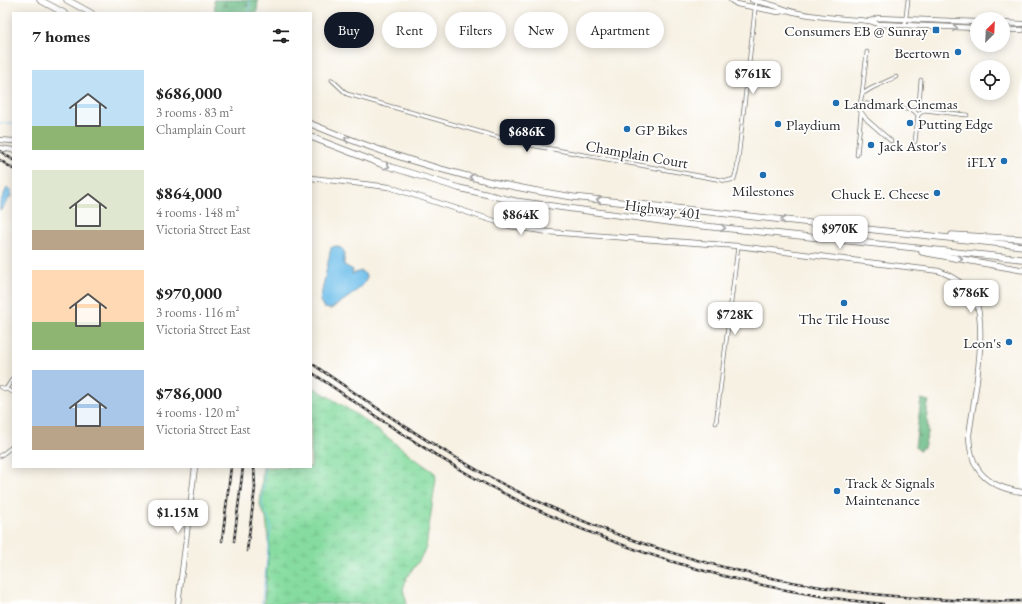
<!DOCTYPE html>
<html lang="en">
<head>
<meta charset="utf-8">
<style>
	body { margin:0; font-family:"EB Garamond",serif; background:#f6f6f6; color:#222; height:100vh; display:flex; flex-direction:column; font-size:15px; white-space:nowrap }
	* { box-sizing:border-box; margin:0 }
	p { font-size:13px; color:#767676 }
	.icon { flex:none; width:22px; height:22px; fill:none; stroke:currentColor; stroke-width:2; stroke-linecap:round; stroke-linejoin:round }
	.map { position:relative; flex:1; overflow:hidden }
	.sheet { position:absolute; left:12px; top:12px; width:300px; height:456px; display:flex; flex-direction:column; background:#fff; border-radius:0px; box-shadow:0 2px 10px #0003 }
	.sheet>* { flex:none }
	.banner { position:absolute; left:324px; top:12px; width:380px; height:36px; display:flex; gap:8px }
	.needle { width:26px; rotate:24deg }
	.controls { position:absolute; left:970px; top:12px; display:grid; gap:8px }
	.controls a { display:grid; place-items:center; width:40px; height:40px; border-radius:50%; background:#fff; box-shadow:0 2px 10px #0003; font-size:20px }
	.price { position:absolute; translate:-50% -34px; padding:0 9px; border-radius:8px; background:#fff; color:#222; font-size:13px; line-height:26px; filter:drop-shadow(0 1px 2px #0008) }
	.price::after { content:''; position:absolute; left:50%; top:24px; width:12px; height:9px; margin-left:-6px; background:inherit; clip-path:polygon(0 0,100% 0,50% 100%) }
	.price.current { background:#111827; color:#fff }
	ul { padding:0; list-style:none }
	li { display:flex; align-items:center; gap:12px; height:100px; padding:0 20px }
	li span { display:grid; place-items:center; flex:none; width:112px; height:80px; border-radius:0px; color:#555 }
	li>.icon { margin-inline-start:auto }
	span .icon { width:48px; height:48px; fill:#fffc; stroke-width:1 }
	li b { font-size:17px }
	h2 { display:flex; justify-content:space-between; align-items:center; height:48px; padding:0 20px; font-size:17px }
	.chip { padding:0 14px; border-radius:18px; background:#fff; box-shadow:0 2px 10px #0003; font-size:14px; line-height:36px }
	.chip.current { background:#111827; color:#fff }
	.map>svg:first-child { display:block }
	.forest { fill:url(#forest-firs); stroke:#4c7458 }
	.wetland { fill:url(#wetland-marsh); stroke:#588466 }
	.water { fill:#71c0eb; stroke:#4e768b }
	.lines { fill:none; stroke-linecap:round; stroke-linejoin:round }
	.stream { stroke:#71c0eb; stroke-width:1 }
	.street-casing { stroke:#72706b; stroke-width:4.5 }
	.secondary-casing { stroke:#72706b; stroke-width:6 }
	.highway-casing { stroke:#72706b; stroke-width:7 }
	.street { stroke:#fff; stroke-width:3 }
	.secondary { stroke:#fff; stroke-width:4.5 }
	.highway { stroke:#fff; stroke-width:5.5 }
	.rail-casing { stroke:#2b2b2b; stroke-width:2.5 }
	.rail { stroke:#fff; stroke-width:1; stroke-dasharray:3; stroke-linecap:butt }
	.oneway { stroke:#a0a0a0 }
	.poi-dot { fill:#1f6fb2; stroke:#fff; stroke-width:1.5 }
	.labels { text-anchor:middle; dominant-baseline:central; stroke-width:3.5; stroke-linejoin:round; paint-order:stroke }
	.poi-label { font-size:15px; fill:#2b2b2b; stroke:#fff; text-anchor:start }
	.street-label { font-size:15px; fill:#2b2b2b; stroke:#fff }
</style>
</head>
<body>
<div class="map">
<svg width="1022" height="604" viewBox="0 0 1022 604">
	<defs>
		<pattern id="forest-firs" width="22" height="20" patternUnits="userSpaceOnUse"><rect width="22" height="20" fill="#6cbc86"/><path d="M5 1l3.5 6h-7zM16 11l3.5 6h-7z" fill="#59996e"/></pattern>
		<pattern id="wetland-marsh" width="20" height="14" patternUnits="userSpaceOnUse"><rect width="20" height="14" fill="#86dca0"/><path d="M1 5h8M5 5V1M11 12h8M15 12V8" fill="none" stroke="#74bd8a"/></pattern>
	</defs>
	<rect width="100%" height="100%" fill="#fff"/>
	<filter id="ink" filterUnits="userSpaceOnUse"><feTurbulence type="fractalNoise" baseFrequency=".025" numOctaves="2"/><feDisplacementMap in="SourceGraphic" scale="8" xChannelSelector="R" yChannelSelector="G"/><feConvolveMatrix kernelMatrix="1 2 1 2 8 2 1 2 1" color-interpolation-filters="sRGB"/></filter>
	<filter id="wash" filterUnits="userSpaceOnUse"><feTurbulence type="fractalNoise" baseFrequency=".012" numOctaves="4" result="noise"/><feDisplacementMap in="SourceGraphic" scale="16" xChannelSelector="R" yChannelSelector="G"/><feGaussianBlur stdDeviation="0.9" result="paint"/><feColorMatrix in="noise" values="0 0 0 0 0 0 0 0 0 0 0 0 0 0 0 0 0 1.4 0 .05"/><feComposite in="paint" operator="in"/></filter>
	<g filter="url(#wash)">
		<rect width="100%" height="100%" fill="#f7f1e3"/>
		<g class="forest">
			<polygon points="214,0 258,0 257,13 215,13"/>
			<polygon points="921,399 929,401 927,408 928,433 924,448 921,448 920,451 915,447"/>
		</g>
		<path class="wetland" d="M 311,386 C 336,401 360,416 383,434 C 401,447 417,461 435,473 L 436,479 L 426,547 L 419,561 L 407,577 L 403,589 L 407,604 L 264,604 L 269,544 L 266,518 L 260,506 L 263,467 L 311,467 Z"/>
		<g class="water">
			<polygon points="7,188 11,190 11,196 0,211 0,202"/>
			<path d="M 335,246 L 341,248 L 344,251 L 344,265 L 353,270 L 352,274 L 361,271 L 367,276 C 366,288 340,302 331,309 L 324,308 L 320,301 L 331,248 Z"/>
		</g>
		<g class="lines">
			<g class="stream">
				<polyline points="249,13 250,0"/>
				<polyline points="0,123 13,123"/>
				<polyline points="262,604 271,524 262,505 265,467"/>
			</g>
		</g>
	</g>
	<g filter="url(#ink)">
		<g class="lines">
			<g class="street-casing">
				<g id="street">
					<polyline points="905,25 908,0"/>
					<polyline points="332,80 347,94 519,143 727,181 734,179 737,169 756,1"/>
					<polyline points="862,94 867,52"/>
					<polyline points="860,103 913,110"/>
					<polyline points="919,104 921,80"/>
					<polyline points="924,110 967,115"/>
					<polyline points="891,141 867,120 859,109 862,94 872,88 896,77"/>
					<polyline points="915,142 918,115 924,110 919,104 913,110 918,115"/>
					<polyline points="857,155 861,113"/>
					<polyline points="0,387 13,392"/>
					<polyline points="6,389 13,378"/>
					<polyline points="716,423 738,246"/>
					<polyline points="0,456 13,446"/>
				</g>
			</g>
			<g class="secondary-casing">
				<g id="secondary">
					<polyline points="731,0 737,4 778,12 787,10"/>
					<path d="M 752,0 C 766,3 774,5 787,10 C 807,17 848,19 870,21 L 878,24 L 977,28"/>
					<polyline points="870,21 878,18 977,22"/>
					<polyline points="1003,23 1022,24"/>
					<polyline points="1003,30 1022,30"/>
					<polyline points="0,140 13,141"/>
					<polyline points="0,148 13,150"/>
					<path d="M 311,178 L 389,187 L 510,226 L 548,232 L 738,246 L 939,271 C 954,277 965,284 974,298 C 989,323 973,405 969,435 C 970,471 987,487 1022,492"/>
					<polyline points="178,604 195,467"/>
				</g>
			</g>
			<g class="highway-casing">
				<g id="highway">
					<polyline points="40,0 64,13"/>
					<polyline points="67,0 91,13"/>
					<path d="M 311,124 C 395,159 483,184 573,197 L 1022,246"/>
					<polyline points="311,137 381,164 459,188 515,201 684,224 1022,259"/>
					<polyline points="952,235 1022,239"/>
					<polyline points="922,252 1022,270"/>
				</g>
			</g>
			<use href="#street" class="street"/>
			<use href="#secondary" class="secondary"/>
			<use href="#highway" class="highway"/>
			<g class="rail-casing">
				<g id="rail">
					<polyline points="0,151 13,160"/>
					<polyline points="0,160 13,169"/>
					<path d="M 311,363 C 372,405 433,447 499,482 C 660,566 841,604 1022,601"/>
					<path d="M 311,372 C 366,410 421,448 480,481 C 605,548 742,590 883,604"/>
					<polyline points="222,541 231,467"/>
					<polyline points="234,541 243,467"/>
					<polyline points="247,551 255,488 254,467"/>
				</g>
			</g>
			<use href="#rail" class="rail"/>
		</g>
		<defs><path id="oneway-chevron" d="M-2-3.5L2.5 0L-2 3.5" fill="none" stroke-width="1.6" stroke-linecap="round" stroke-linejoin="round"/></defs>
		<g class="oneway">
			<use href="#oneway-chevron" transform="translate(955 28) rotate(2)"/>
			<use href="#oneway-chevron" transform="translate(347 139) rotate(-160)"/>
			<use href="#oneway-chevron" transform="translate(387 166) rotate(17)"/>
			<use href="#oneway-chevron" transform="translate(472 177) rotate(-166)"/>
			<use href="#oneway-chevron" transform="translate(599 200) rotate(-174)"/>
			<use href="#oneway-chevron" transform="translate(783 220) rotate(-174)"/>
			<use href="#oneway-chevron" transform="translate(723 228) rotate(6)"/>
			<use href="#oneway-chevron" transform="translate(960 259) rotate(10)"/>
		</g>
	</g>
	<g class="poi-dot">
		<rect x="932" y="26" width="8" height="8" rx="2"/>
		<circle cx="958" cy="52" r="4"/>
		<circle cx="836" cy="103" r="4"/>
		<circle cx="910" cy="123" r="4"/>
		<circle cx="778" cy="124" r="4"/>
		<circle cx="627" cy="129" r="4"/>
		<circle cx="871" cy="145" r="4"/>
		<circle cx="1004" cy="161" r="4"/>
		<circle cx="763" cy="175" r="4"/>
		<circle cx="937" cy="193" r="4"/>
		<circle cx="844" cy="303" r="4"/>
		<circle cx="1009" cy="342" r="4"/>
		<circle cx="837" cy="491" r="4"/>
	</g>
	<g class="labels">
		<g class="poi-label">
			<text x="928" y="30" text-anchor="end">Consumers EB @ Sunray</text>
			<text x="950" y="52" text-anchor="end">Beertown</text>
			<text x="844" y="103">Landmark Cinemas</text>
			<text x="918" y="123">Putting Edge</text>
			<text x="786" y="124">Playdium</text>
			<text x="635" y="129">GP Bikes</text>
			<text x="879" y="145">Jack Astor's</text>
			<text x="996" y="161" text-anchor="end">iFLY</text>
			<text x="763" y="190" text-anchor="middle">Milestones</text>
			<text x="929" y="193" text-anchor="end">Chuck E. Cheese</text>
			<text x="844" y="318" text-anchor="middle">The Tile House</text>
			<text x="1001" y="342" text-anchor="end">Leon's</text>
			<text x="845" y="482">Track &amp; Signals<tspan x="845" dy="17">Maintenance</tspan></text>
		</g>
		<g class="street-label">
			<text transform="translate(637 154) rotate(10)">Champlain Court</text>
			<text transform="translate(663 209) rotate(7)">Highway 401</text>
		</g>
	</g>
</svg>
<div class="controls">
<a><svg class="needle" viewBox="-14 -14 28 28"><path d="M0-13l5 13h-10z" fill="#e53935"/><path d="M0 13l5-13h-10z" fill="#767676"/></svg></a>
<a><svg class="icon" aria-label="locate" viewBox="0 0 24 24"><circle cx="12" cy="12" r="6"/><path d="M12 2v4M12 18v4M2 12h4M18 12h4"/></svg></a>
</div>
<b class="price" style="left:753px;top:95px">$761K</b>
<b class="price current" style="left:527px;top:153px">$686K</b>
<b class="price" style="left:521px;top:236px">$864K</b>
<b class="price" style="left:840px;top:250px">$970K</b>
<b class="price" style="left:971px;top:314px">$786K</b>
<b class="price" style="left:735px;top:336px">$728K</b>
<b class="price" style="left:178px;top:534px">$1.15M</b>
<div class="banner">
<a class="chip current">Buy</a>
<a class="chip">Rent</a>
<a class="chip">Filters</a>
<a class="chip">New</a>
<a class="chip">Apartment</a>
</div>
<section class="sheet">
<h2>7 homes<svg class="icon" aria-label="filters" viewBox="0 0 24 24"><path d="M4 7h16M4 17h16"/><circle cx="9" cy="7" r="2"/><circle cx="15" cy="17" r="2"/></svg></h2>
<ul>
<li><span style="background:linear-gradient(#bfe0f5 70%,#8fb573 0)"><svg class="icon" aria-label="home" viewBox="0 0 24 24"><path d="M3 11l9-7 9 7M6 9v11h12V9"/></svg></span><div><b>$686,000</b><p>3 rooms · 83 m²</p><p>Champlain Court</p></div></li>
<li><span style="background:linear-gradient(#dfe7d0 75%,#b9a48a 0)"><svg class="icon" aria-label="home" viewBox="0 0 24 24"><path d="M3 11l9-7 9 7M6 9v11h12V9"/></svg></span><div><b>$864,000</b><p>4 rooms · 148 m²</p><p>Victoria Street East</p></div></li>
<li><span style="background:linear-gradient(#ffd9b3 65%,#8fb573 0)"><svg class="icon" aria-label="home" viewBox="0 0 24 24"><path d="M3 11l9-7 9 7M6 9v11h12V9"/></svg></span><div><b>$970,000</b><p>3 rooms · 116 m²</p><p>Victoria Street East</p></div></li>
<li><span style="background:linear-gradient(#a9c7e8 70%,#b9a48a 0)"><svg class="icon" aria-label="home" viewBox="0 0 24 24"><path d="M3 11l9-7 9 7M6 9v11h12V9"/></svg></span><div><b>$786,000</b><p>4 rooms · 120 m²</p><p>Victoria Street East</p></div></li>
</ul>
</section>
</div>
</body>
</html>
